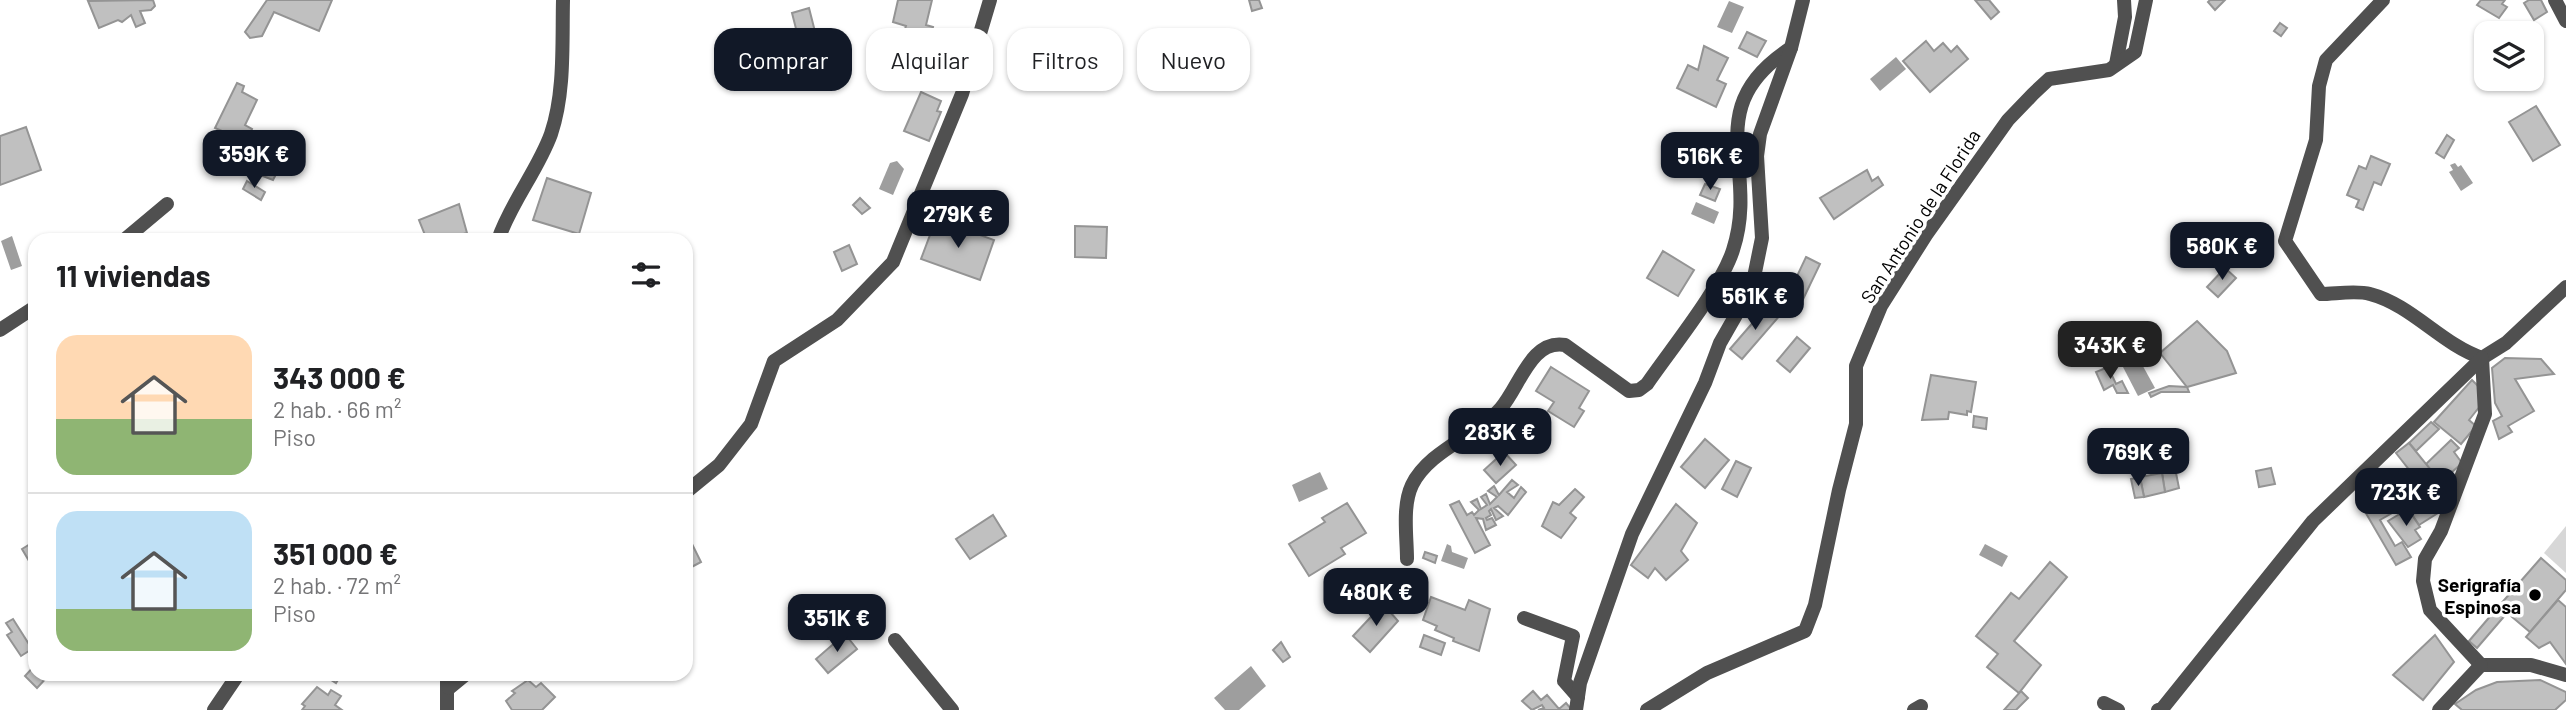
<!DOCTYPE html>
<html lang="es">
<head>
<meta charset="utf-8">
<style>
	body { margin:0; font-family:Barlow,sans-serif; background:#f2f2f2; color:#202124; height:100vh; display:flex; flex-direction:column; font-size:26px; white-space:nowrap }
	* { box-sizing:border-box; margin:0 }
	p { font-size:23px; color:#757577 }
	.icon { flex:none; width:38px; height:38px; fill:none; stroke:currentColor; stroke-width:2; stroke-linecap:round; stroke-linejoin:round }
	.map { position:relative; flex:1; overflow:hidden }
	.side { position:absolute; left:28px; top:233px; width:665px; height:448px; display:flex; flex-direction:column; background:#fff; border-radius:21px; box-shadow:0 2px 5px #0004 }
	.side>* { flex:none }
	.banner { position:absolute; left:714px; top:28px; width:665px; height:63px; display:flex; gap:14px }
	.tools { position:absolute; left:2474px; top:21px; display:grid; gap:14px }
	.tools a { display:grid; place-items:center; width:70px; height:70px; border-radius:14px; background:#fff; box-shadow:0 2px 5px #0004; font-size:35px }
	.price { position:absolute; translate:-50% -60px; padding:0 16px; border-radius:14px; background:#111827; color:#fff; font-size:23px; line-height:46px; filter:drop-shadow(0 2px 4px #0008) }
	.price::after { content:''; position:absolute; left:50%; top:42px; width:21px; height:16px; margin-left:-10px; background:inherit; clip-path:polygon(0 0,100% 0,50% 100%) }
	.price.selected { background:#222; color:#fff }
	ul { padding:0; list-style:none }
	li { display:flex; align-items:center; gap:21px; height:175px; padding:0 28px }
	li+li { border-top:2px solid #e0e0e0 }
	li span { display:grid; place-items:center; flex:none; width:196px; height:140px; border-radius:21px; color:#555 }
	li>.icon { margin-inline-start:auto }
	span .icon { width:84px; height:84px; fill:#fffc; stroke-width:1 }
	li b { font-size:30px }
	h2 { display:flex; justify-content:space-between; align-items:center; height:84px; padding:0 28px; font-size:30px }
	.chip { padding:0 24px; border-radius:21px; background:#fff; box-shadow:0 2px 5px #0004; font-size:24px; line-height:63px }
	.chip.selected { background:#111827; color:#fff }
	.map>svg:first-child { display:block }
	.green { fill:#d7d7d7 }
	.water { fill:#9e9e9e }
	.building { fill:#c0c0c0; stroke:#949494; stroke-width:2 }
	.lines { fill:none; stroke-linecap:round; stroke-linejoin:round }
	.street { stroke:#505050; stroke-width:14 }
	.poi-dot { fill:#000; stroke:#fff; stroke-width:2.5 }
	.labels { text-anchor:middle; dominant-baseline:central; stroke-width:7; stroke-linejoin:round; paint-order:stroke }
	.street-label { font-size:19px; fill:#000; stroke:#fff }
	.poi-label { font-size:19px; font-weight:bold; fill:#000; stroke:#fff; text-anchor:end }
</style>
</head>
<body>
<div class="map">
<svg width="2566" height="710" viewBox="0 0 2566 710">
	<rect width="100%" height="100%" fill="#fff"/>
	<polygon class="green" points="2566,526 2566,573 2544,553"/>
	<g class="water">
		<polygon points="1729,1 1744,7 1732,33 1717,27"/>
		<polygon points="1896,57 1906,69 1880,91 1870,79"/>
		<polygon points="897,161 904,169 893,195 879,189 890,163"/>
		<polygon points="2455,163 2458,167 2461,165 2473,183 2461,191 2449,172 2453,170 2450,165"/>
		<polygon points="1696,202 1719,212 1714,224 1691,214"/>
		<polygon points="12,236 22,266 11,270 1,241"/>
		<polygon points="2139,359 2155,388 2138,396 2123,367"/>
		<polygon points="1320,472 1328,489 1299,502 1292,485"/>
		<polygon points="1447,544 1451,546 1452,552 1468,558 1464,569 1441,561"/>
		<polygon points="1985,544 2008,556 2002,567 1979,555"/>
		<polygon points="1411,578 1424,589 1407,610 1394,598"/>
		<polygon points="1251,666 1266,686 1239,710 1225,710 1214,698"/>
	</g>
	<g class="building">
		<polygon points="153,0 155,6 151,10 140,11 145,23 136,27 131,15 122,22 118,20 99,28 88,1"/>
		<polygon points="267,0 332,0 319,31 274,12 262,36 250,38 245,32"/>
		<polygon points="898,0 932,0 926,25 933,27 930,39 904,32 906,26 893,22"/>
		<polygon points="1249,0 1259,0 1262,8 1252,11"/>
		<polygon points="1975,0 1989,0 1999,12 1991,19"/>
		<polygon points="2210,0 2225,0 2215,10 2208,2"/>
		<polygon points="2481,0 2505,0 2502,4 2507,7 2499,18 2477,5"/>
		<polygon points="2529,0 2541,0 2547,12 2534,20 2524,3"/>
		<polygon points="809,8 825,71 808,76 792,13"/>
		<polygon points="2280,23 2287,28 2281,36 2274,31"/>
		<polygon points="1747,32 1766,41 1757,57 1739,48"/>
		<polygon points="2532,38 2542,54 2532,60"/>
		<polygon points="1926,41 1934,51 1943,43 1951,52 1957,46 1968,59 1930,92 1903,61"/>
		<polygon points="1704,46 1728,58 1717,80 1726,84 1716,107 1677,88 1688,65 1698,70"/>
		<polygon points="877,49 912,64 905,81 879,70"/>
		<polygon points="237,83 244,86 242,92 257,100 245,125 252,129 246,142 283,161 273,180 227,162 238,138 215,128"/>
		<polygon points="921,92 941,101 937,111 941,112 929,141 904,131"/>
		<polygon points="2536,106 2560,145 2533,161 2509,122"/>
		<polygon points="26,127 41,170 0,185 0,136"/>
		<polygon points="2447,135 2454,140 2444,158 2436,153"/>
		<polygon points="2371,156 2390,164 2381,185 2374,182 2363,210 2356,207 2359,200 2347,195 2359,166 2366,169"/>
		<polygon points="1867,170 1872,181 1878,177 1883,185 1834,219 1820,198"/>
		<polygon points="547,178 591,193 579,234 533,220"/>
		<polygon points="247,181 265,192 261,200 243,189"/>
		<polygon points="1705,184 1720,189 1715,201 1700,195"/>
		<polygon points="860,198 870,208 862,214 853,205"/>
		<polygon points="459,204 467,233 460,235 462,240 444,240 442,236 427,240 419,220"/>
		<polygon points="936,219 994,240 980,280 921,259"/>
		<polygon points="1075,226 1107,227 1106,258 1075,257"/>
		<polygon points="849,245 857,264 842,271 834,252"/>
		<polygon points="1663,251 1694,270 1678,296 1647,278"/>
		<polygon points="1806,257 1820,264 1795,316 1781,310"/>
		<polygon points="2225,268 2236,278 2218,297 2207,287"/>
		<polygon points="1769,304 1781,314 1742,359 1730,349"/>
		<polygon points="2197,321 2227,351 2236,373 2187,387 2160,353"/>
		<polygon points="1797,337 1810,348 1790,372 1777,361"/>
		<polygon points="2505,358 2541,359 2554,374 2515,379 2534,411 2508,426 2512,432 2499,439 2493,421 2502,416 2495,403 2492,368"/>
		<polygon points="1551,367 1589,391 1579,408 1584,411 1574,427 1548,411 1554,402 1536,391"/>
		<polygon points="2108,367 2116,384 2122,381 2128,393 2117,393 2113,385 2104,390 2096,372"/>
		<polygon points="1931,375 1976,382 1971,412 1967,411 1967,415 1949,412 1948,419 1922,420"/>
		<polygon points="2472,380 2483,391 2484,401 2469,420 2476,426 2461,444 2434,422"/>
		<polygon points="2169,386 2187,387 2189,392 2161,392 2151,397 2149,393"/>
		<polygon points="1974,416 1987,418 1986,429 1973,427"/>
		<polygon points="1499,418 1520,435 1513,442 1493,426"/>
		<polygon points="2431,422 2439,429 2416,451 2409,443"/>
		<polygon points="1705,439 1729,460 1705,488 1681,467"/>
		<polygon points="2451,440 2459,448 2454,452 2462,463 2440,483 2426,464"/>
		<polygon points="2409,443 2431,470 2418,481 2396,453"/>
		<polygon points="1504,452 1516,465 1496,483 1484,470"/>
		<polygon points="1736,461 1751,468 1737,497 1722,489"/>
		<polygon points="2271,468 2275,484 2259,487 2256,471"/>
		<polygon points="2165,472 2176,473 2179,488 2165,492 2162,473"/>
		<polygon points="2162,473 2165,492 2144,497 2140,477"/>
		<polygon points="2140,477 2144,497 2135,498 2131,479"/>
		<polygon points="1512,480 1518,485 1507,492 1514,498 1521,487 1526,492 1508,515 1498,506 1494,508 1503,516 1496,520 1491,509 1489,511 1491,515 1486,518 1487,520 1492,518 1496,525 1486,530 1483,519 1476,518 1490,545 1475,553 1450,505 1459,501 1467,515 1472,512 1474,515 1479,510 1471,502 1477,499 1481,509 1487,505 1481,497 1486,494 1490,504 1497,497 1488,491 1494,486 1499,495"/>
		<polygon points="1575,489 1584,497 1570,513 1576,518 1561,538 1542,526 1553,502 1559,505"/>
		<polygon points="2399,493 2406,505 2380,520 2395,546 2402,542 2411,557 2396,565 2360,503 2366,500 2371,509"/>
		<polygon points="2426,496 2438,513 2419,525 2407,507"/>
		<polygon points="1347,503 1366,533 1341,548 1345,554 1309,576 1289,544 1325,522 1322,518"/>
		<polygon points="1676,504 1697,523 1681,551 1688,560 1666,580 1655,568 1648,578 1631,565"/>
		<polygon points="2408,509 2420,527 2415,530 2421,539 2408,547 2388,521"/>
		<polygon points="993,515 1006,536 970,559 956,539"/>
		<polygon points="688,536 701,562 686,570 686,537"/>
		<polygon points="35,541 35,571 22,549"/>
		<polygon points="1425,552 1437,556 1435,563 1423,558"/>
		<polygon points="2541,558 2566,580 2566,590 2530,632 2499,606"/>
		<polygon points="2050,562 2067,577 2014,641 2041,665 2019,693 1987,667 1998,654 1976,636 2011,593 2019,599"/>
		<polygon points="1431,597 1465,610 1469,600 1490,609 1479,651 1453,641 1454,638 1435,630 1437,626 1423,620"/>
		<polygon points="860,599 871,612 845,634 833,621"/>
		<polygon points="2558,600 2566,607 2566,664 2550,642 2539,648 2526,637"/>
		<polygon points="1383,604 1398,621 1370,652 1353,636"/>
		<polygon points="2499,606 2507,613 2477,648 2469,641"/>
		<polygon points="13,619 32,649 21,656 7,635 12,632 6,623"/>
		<polygon points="845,634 857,649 828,673 816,659"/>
		<polygon points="1424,635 1445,643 1441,655 1420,647"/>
		<polygon points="2435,635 2454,662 2423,700 2393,675"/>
		<polygon points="1281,642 1290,657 1283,662 1273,650"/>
		<polygon points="35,665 35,674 50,674 37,688 25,676"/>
		<polygon points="322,674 333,674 339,678 336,683"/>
		<polygon points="528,680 536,687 541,683 555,697 542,710 512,710 506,701 515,693 512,691"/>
		<polygon points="2540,680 2566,692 2566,700 2555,710 2462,710 2455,704 2476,690 2497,682"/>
		<polygon points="317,687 328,695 331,690 341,696 335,705 342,710 302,710 305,706 302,704"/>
		<polygon points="1533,691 1541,700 1547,695 1559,709 1566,703 1572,710 1538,710 1544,708 1542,705 1532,710 1522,701"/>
		<polygon points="2021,691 2028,698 2016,710 2004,710"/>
	</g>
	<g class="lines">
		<g class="street">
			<path d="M 2383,0 L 2326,60 L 2319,86 L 2316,140 L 2285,241 L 2321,294 C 2335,294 2356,290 2370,294 C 2412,305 2441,344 2482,358 L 2506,343 L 2566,287"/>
			<polyline points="2555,0 2566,21"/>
			<polyline points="2116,64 2125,17 2124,0"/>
			<polyline points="124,240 167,204"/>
			<path d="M 498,240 C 511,202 538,170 551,134 C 565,93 562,43 563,0"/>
			<polyline points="0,330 35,307"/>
			<polyline points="686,492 719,465 751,424 774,361 837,320 893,262 962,94 990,0"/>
			<path d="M 1407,559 C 1407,537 1402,506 1412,485 C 1429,450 1477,436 1501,408 C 1520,386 1531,339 1565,345 L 1629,391 L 1639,390 L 1647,384 C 1671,349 1721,288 1733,250 C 1760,169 1698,108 1791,48"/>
			<polyline points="1524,618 1573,636 1564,681 1578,697"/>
			<polyline points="895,640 952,710"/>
			<polyline points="2481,665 2430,610 2423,581 2425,559 2441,531 2485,414 2482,358"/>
			<polyline points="2481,665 2531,665 2566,675"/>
			<polyline points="447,674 447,710"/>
			<polyline points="449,688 466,674"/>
			<polyline points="2104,703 2118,710"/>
			<polyline points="214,710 237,676"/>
			<polyline points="1576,710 1580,683 1632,534 1705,383 1720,343 1752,287 1762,238 1757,156 1760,134 1791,48 1803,0"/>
			<polyline points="1647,710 1707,673 1805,631 1815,605 1839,490 1856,424 1856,366 1881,306 1926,235 2008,120 2033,94 2049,79 2109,70 2135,52 2146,0"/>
			<polyline points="1914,710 1921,706"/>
			<polyline points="2158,710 2162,709 2313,521 2482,358"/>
			<polyline points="2439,710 2481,665"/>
		</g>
	</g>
	<circle class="poi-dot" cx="2535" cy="595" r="7"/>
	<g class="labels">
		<g class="street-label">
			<text transform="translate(1920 216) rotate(-57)">San Antonio de la Florida</text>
		</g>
		<g class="poi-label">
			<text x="2521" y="584">Serigrafía<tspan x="2521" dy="22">Espinosa</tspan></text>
		</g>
	</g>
</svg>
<div class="tools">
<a><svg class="icon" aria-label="layers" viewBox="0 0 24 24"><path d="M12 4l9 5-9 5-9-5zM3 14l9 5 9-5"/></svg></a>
</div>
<b class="price" style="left:254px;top:190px">359K €</b>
<b class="price" style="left:1710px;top:192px">516K €</b>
<b class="price" style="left:958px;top:250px">279K €</b>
<b class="price" style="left:2222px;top:282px">580K €</b>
<b class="price" style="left:1755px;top:332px">561K €</b>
<b class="price selected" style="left:2110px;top:381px">343K €</b>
<b class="price" style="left:1500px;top:468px">283K €</b>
<b class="price" style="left:2138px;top:488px">769K €</b>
<b class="price" style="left:2406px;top:528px">723K €</b>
<b class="price" style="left:1376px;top:628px">480K €</b>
<b class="price" style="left:837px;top:654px">351K €</b>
<div class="banner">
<a class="chip selected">Comprar</a>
<a class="chip">Alquilar</a>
<a class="chip">Filtros</a>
<a class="chip">Nuevo</a>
</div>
<section class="side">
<h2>11 viviendas<svg class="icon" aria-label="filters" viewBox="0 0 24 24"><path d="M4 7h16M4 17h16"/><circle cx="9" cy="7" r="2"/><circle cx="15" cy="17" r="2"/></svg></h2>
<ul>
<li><span style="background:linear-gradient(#ffd9b3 60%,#8fb573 0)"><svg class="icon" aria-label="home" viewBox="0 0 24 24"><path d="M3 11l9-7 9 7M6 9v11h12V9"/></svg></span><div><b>343 000 €</b><p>2 hab. · 66 m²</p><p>Piso</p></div></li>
<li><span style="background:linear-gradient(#bfe0f5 70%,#8fb573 0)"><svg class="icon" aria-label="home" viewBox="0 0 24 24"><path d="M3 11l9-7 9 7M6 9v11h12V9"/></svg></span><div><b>351 000 €</b><p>2 hab. · 72 m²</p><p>Piso</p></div></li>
</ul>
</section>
</div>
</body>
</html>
